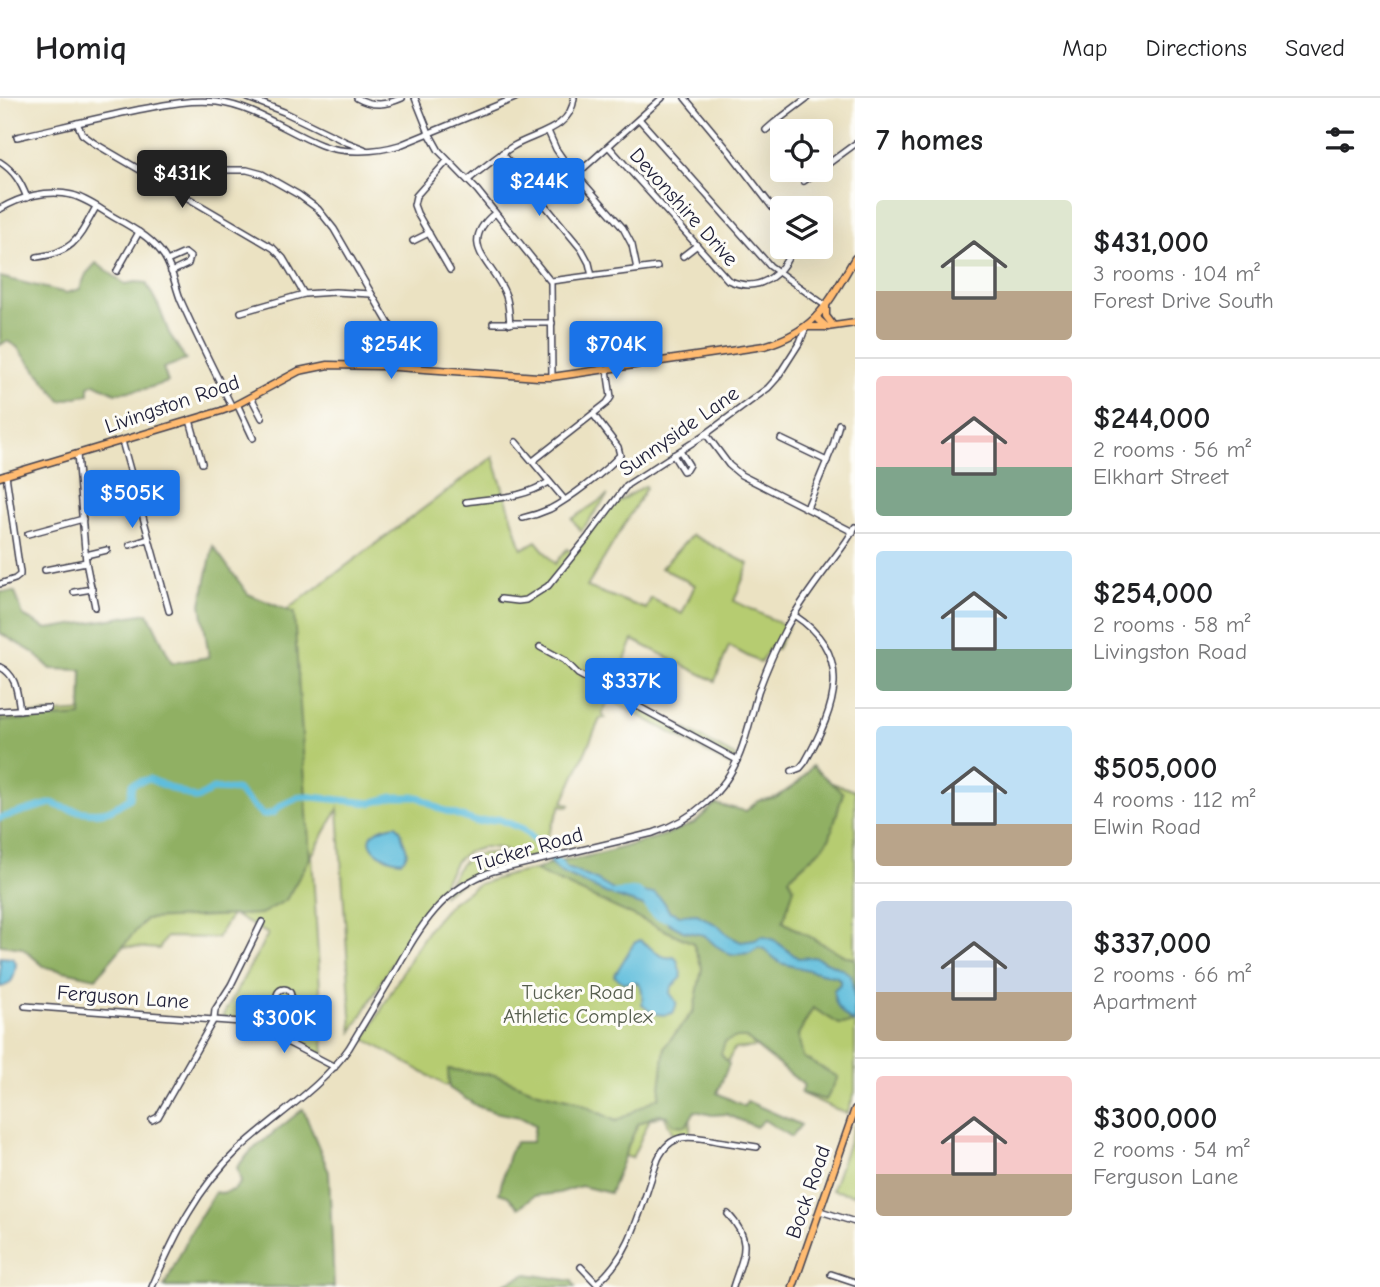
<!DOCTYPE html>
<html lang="en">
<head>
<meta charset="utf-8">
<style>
	body { margin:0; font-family:"Comic Neue",sans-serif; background:#f2f2f2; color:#202124; height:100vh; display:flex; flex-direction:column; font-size:26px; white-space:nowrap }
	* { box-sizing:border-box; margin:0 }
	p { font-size:23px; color:#757577 }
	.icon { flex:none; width:38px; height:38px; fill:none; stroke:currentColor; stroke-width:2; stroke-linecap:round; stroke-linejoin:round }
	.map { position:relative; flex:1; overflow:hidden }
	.drawer { display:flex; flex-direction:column; background:#fff; width:525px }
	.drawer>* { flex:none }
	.fabs { position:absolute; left:770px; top:21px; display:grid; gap:14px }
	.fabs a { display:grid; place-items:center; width:63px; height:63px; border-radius:7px; background:#fff; box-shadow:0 7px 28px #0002; font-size:35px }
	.price { position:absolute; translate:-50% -60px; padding:0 16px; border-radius:7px; background:#1a73e8; color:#fff; font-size:23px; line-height:46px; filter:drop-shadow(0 2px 4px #0008) }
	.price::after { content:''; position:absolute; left:50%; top:42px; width:21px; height:16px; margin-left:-10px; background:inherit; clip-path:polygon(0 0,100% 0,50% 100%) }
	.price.on { background:#222; color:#fff }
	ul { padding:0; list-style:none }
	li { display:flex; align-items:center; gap:21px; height:175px; padding:0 21px }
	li+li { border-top:2px solid #e0e0e0 }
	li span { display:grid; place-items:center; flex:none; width:196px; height:140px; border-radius:7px; color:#555 }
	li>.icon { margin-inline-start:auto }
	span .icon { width:84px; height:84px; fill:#fffc; stroke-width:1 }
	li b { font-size:30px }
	h2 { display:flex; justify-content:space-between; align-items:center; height:84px; padding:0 21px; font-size:30px }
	header { display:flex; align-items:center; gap:42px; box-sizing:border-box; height:98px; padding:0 35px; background:#fff; border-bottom:2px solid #e0e0e0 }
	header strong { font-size:33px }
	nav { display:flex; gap:38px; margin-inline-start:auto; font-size:24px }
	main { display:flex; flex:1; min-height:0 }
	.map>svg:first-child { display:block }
	.green { fill:#b6cc71; stroke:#6c7756; stroke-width:2 }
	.forest { fill:#90b063; stroke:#59694f; stroke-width:2 }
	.water { fill:#5ebddc; stroke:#40708c; stroke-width:2 }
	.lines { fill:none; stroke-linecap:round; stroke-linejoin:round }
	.river { stroke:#5ebddc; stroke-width:7 }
	.minor-casing { stroke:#403f4f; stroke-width:8 }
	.major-casing { stroke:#403f4f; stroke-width:9 }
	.minor { stroke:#fff; stroke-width:5 }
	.major { stroke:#ffbb71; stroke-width:6 }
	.labels { text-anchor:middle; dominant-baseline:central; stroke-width:6; stroke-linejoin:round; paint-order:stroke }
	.street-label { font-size:21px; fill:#22223b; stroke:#fdfcf7 }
	.park-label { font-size:21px; fill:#565e4e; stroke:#fdfcf7 }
</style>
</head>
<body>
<header>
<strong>Homiq</strong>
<nav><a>Map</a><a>Directions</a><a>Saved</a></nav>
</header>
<main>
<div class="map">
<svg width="855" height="1189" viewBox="0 0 855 1189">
	<rect width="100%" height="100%" fill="#fdfcf7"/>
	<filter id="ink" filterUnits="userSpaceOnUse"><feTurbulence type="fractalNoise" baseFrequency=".0143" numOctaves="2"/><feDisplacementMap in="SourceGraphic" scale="14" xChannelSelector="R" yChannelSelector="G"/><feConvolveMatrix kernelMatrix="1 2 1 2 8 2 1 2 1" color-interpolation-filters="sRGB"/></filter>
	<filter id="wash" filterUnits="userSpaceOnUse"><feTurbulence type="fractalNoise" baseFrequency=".00686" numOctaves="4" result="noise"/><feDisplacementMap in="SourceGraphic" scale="28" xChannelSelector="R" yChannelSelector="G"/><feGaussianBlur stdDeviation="1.57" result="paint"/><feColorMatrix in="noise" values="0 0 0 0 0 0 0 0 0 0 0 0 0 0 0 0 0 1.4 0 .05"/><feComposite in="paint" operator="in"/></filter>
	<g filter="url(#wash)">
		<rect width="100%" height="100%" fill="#ebe2c2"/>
		<g class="green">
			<polygon points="493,359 522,451 536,443 555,466 567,451 572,455 608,410 645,388 646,390 587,489 646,511 651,500 682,516 695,487 661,470 692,437 749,466 734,503 788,529 776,552 770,550 760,565 729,548 715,583 633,542 615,587 666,620 736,659 731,668 609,601 602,616 605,620 600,621 563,704 570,707 568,709 561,707 538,759 526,761 498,750 485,749 468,754 456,763 435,800 414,828 352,934 338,711 312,757 324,957 257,924 245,921 222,919 268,836 232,816 217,840 166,839 159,851 59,843 0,834 0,619 147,609 258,533"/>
			<polygon points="608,397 581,433 572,421"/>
			<polygon points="809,677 855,693 855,994 847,1016 802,996 805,988 756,949 734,951 716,989 691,1009 690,1036 674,1038 664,1017 650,1021 632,1060 628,1059 513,993 445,987 365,941 413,855 431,828 452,804 479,786 509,777 543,770 647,794"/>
			<path d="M 490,755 L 505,758 L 518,762 C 489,770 465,780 442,798 C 454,776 460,755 490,755 Z"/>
			<polygon points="855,1026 855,1097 832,1092"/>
		</g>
		<g class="forest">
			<polygon points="96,165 125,186 136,184 146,185 159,209 169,235 186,262 163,270 168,284 145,291 115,295 95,285 89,288 89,296 61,303 17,249 7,243 0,247 0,179 66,195 80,191 86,176"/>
			<polygon points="213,448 248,496 294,515 310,760 286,802 261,816 146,821 96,880 45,869 22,850 0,847 0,623 81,618 82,572 51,571 34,555 0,535 0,494 15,494 23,518 47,531 148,515 172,565 209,559 201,506"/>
			<polygon points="812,668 843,695 830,739 822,750 789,780 794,790 783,824 843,857 855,861 855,925 839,926 813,910 798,937 803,959 838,979 826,1002 801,995 804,987 746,940 734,940 725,944 721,956 729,966 717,995 744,1008 747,1003 801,1027 791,1039 764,1022 756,1029 726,1016 712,1017 695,1013 686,1028 674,1027 667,1018 658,1016 638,1026 629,1046 610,1095 581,1088 559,1095 534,1098 519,1110 508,1098 499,1095 509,1056 516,1044 532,1044 535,1027 520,1019 494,1014 477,1008 449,990 448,971 495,977 535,993 575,1003 616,1023 659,999 665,948 694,912 702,870 693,845 535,773 550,765 560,762 576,761 603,755 665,737 695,725 715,706 746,713 758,703 777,699 799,684"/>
			<polygon points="303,1011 329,1074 334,1189 164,1189 192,1132 215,1094 221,1095 234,1092 241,1084 237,1069 251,1053"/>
			<polygon points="527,1176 572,1183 575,1189 497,1189"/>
		</g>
		<g class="water">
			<path d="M 396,727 C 402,732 401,735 403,742 C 407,752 410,756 401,763 C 369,759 354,733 396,727 Z"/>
			<path d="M 560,762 L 567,770 L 596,782 L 615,793 L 626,796 L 654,795 L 664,804 L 669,813 L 680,817 L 697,816 L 719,828 L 729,838 L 741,844 L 755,842 L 762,838 L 774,842 L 798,860 L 815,859 L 840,870 L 851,877 L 854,898 L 855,925 C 842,918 833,906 834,892 L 840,886 L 840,882 L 837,879 L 780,865 L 764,851 L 759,849 L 750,855 L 731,857 L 715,847 L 704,837 L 683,833 L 670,826 L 653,811 L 608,796 L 562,775 L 550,765 Z"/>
			<path d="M 640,842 C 652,849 659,862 674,859 L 677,862 L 682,879 C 678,885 670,886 670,895 C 676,904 679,903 673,915 C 662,919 650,916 642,906 C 643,890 643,881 624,885 L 614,878 L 634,845 Z"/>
			<path d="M 0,859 L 12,860 L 16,865 C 15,877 13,888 0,889 Z"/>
		</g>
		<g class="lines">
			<g class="river">
				<path d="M 0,720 L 52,705 C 66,712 95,718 110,712 C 117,709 124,703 130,700 L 132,686 L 149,681 L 197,701 L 213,691 L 236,692 L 263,717 L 273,715 L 280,708 L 302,698 L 371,705 L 393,699 L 419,699 L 440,711 L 477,724 L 498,721 L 523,731 L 561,768"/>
				<path d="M 615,795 L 637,793 C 652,804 645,820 670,820"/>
			</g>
		</g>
	</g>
	<g filter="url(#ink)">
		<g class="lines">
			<g class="minor-casing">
				<g id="minor">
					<polyline points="248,0 284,14 346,44 364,51"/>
					<path d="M 357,0 C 373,9 386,7 402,0"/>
					<polyline points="415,0 429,35 439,53 477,92 551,184 552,279"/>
					<polyline points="685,0 729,53 782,122"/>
					<polyline points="639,21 770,168 826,208"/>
					<polyline points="77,25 82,36 94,45 273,150 283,160 304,196"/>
					<polyline points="766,32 774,25 807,0"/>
					<polyline points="548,33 556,51 565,64 623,130 632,147 637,171"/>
					<path d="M 17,39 C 57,30 97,20 137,12 C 163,7 191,1 217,4 C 255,9 286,33 321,47 C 343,56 377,54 400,47 L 515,0"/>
					<path d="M 609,49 L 728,182 C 759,196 782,178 793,149"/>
					<polyline points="502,55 582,152 589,165 592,178"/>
					<polyline points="447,63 416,98 414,107 417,115 450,172"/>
					<path d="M 0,64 C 14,73 21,84 27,100"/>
					<polyline points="821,71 855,46"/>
					<polyline points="576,77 662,0"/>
					<polyline points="151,78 223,72 247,72 262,76 299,97 318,111 334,131 392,231 393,240 391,269"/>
					<path d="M 468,82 C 482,71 497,58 512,49 C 535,35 571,32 574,0"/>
					<polyline points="804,83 820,72"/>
					<path d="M 0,111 C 20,99 48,91 72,97 C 88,101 104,114 119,122 C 136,132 153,141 164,158 C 173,172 175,188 181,203 C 197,239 215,274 232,309"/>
					<path d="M 495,115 C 455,148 495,165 506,198 C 509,206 509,217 510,226"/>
					<polyline points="413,143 429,135"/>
					<polyline points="683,158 696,148"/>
					<path d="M 37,159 C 75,154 79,139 96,109"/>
					<polyline points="167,163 185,155 190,159 188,166 171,174"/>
					<polyline points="117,173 139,134"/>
					<polyline points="551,183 657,169"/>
					<polyline points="241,214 304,196 335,194 371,196"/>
					<polyline points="493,225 552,225"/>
					<polyline points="251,299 262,320"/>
					<polyline points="237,306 253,340"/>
					<polyline points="190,322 202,365"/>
					<polyline points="706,336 729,367 741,377 853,434"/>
					<polyline points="781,341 827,363"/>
					<polyline points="122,343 169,513"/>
					<polyline points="516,344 564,401"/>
					<polyline points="77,356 86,464 95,509"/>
					<polyline points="673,357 683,373 686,372 689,367 680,353"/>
					<polyline points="533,363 607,305 611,299 607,271"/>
					<path d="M 466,404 C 499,399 520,401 549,384"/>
					<polyline points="807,410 833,348 839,326"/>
					<path d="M 523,420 C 532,418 541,415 550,411 C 569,401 605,374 620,357 L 618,349 L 593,316"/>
					<polyline points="28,436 83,421"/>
					<polyline points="130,447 148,441"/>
					<polyline points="86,457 107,452"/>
					<polyline points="45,472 86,464"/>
					<polyline points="0,486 15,481 20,477 20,474 6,377"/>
					<polyline points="74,494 92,491"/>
					<polyline points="501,501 518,503 526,502 548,488 588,439 627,387 706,336 768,290 777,280 800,244 806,229"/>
					<polyline points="540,549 564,562 578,576 737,662"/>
					<path d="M 0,569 C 17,577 17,595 20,612"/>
					<polyline points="0,613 48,610"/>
					<path d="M 792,673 L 800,670 L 805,664 C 836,609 855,557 794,517"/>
					<circle cx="284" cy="898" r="7"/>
					<polyline points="25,908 241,924 258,929 335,969"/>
					<path d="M 278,939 C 285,927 288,919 286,905"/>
					<polyline points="152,1022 158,1019 214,921 215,912 231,887 262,824"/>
					<polyline points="820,1113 855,1124"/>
					<path d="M 728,1116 C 754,1144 743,1157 733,1189"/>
					<polyline points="581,1169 600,1189"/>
					<polyline points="831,1176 855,1184"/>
					<path d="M 597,1185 C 633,1156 642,1103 658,1061 C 671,1033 692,1038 717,1043 C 730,1045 743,1047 757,1049"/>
					<path d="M 152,1189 C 174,1139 197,1090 238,1052 C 274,1018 320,992 349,950 C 364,925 379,900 394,875 C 420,829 440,792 493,773 L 653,735 C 692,722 725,695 740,655 C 748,635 752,614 758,594 C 766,572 775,551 786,530 C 798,509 813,488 828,468 C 837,456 848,443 855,429"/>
				</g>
			</g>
			<g class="major-casing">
				<g id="major">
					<polyline points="826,209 826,218 832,226"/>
					<polyline points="817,218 819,222 827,229 855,225"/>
					<polyline points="806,229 827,229"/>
					<path d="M 0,379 L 221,313 L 232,309 L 299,273 L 328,267 L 382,268 L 538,279 L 552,279 L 764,248 C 818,232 828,205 855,160"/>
					<polyline points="793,1189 855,1011"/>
				</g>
			</g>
			<use href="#minor" class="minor"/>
			<use href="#major" class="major"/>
		</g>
	</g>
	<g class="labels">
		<g class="street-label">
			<text transform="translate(684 109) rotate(48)">Devonshire Drive</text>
			<text transform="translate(172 306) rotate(-19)">Livingston Road</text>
			<text transform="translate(679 333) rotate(-35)">Sunnyside Lane</text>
			<text transform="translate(528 751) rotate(-16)">Tucker Road</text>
			<text transform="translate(123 899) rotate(4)">Ferguson Lane</text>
			<text transform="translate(808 1094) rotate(-71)">Bock Road</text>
		</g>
		<g class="park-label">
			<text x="578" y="894">Tucker Road<tspan x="578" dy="24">Athletic Complex</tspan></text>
		</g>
	</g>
</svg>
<div class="fabs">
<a><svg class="icon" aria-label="locate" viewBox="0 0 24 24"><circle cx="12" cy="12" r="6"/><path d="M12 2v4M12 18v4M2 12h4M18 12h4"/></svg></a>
<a><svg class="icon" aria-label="layers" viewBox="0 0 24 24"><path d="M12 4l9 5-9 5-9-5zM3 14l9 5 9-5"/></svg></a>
</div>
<b class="price on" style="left:182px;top:112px">$431K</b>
<b class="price" style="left:539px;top:120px">$244K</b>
<b class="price" style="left:391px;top:283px">$254K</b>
<b class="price" style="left:616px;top:283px">$704K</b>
<b class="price" style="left:132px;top:432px">$505K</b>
<b class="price" style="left:631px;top:620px">$337K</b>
<b class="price" style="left:284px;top:957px">$300K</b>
</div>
<section class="drawer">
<h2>7 homes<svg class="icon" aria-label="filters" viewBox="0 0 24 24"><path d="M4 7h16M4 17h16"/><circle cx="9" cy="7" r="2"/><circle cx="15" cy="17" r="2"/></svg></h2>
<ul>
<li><span style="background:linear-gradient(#dfe7d0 65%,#b9a48a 0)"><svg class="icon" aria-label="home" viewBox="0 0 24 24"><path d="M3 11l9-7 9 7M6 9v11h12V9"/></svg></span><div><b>$431,000</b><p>3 rooms · 104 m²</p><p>Forest Drive South</p></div></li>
<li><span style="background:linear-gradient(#f6c9c9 65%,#7fa58c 0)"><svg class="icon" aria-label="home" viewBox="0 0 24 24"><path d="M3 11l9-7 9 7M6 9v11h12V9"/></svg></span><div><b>$244,000</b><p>2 rooms · 56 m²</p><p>Elkhart Street</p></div></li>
<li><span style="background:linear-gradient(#bfe0f5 70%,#7fa58c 0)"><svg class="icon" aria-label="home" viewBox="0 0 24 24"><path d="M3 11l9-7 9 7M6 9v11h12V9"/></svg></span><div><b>$254,000</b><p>2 rooms · 58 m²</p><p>Livingston Road</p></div></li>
<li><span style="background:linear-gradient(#bfe0f5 70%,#b9a48a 0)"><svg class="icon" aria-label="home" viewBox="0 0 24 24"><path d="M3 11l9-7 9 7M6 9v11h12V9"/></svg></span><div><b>$505,000</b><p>4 rooms · 112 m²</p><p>Elwin Road</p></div></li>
<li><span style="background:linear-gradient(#c9d6e8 65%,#b9a48a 0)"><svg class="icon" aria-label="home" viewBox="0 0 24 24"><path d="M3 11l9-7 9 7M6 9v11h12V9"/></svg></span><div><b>$337,000</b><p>2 rooms · 66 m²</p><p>Apartment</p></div></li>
<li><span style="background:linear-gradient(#f6c9c9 70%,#b9a48a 0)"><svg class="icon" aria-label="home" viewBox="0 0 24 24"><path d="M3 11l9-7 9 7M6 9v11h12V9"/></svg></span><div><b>$300,000</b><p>2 rooms · 54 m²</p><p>Ferguson Lane</p></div></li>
</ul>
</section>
</main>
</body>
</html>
